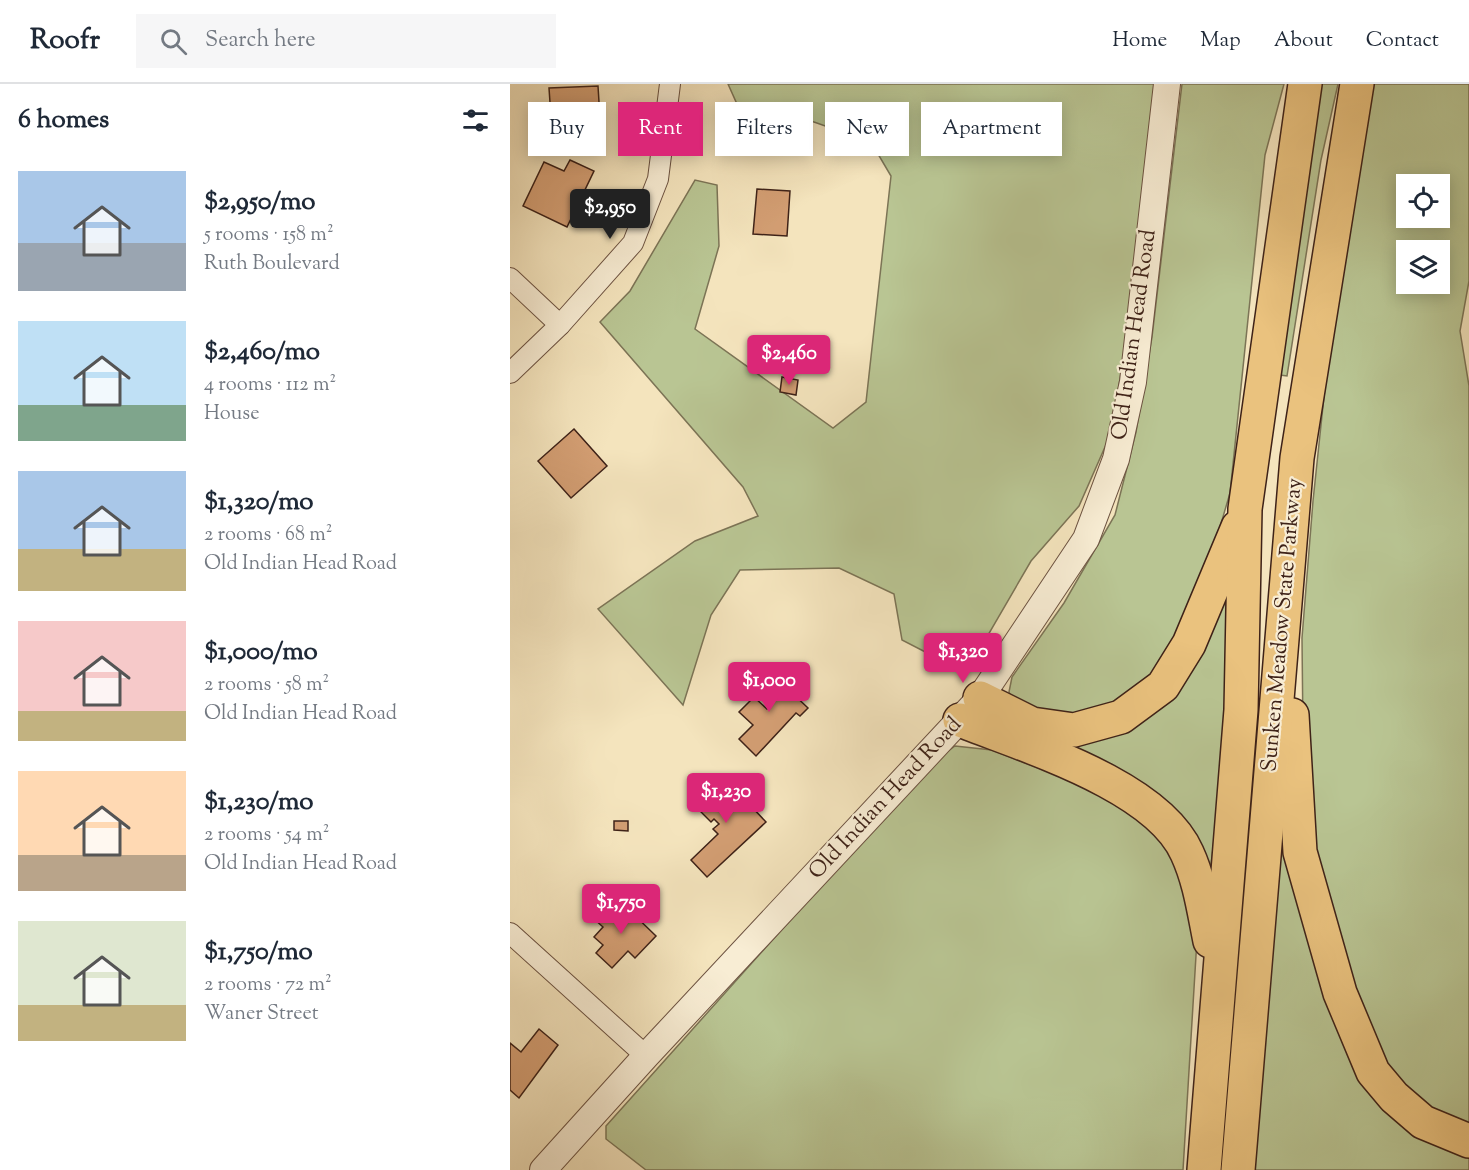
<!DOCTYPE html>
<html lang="en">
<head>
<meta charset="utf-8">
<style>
	body { margin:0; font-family:"Sorts Mill Goudy",serif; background:#f6f6f7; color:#1f2937; height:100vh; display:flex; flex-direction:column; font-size:22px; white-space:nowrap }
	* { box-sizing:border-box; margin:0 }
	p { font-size:20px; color:#747a83 }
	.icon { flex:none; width:33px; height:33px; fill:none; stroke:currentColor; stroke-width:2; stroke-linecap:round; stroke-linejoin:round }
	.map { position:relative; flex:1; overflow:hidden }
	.side { display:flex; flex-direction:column; background:#fff; width:510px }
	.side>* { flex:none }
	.banner { position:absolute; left:18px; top:18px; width:570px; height:54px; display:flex; gap:12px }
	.fabs { position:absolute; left:886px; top:90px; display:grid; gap:12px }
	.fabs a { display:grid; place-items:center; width:54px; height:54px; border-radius:0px; background:#fff; box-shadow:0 3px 15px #0003; font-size:30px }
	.price { position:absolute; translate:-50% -51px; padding:0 14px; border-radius:6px; background:#db2777; color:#fff; font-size:20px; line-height:39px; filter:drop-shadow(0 2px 3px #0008) }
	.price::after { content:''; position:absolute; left:50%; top:36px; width:18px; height:14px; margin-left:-9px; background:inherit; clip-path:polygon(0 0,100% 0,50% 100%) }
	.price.active { background:#222; color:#fff }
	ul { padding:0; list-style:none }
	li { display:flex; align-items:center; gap:18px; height:150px; padding:0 18px }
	li span { display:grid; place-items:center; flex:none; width:168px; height:120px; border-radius:0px; color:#555 }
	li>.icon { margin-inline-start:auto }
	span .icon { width:72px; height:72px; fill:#fffc; stroke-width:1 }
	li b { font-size:26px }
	h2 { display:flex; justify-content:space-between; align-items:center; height:72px; padding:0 18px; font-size:26px }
	.tag { padding:0 21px; border-radius:0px; background:#fff; box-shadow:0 3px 15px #0003; font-size:21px; line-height:54px }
	.tag.active { background:#db2777; color:#fff }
	header { display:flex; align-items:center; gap:36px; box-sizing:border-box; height:84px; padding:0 30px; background:#fff; border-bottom:2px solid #e0e1e3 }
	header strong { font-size:28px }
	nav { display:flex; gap:33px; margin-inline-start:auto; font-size:21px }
	.search { width:420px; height:54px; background:#f6f6f7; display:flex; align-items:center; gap:15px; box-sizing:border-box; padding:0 21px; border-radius:0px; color:#747a83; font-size:22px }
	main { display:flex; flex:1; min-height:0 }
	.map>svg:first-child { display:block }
	.green { fill:#b9c593; stroke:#7c7456; stroke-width:1.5; fill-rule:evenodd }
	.building { fill:#d39e73; stroke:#3e2218; stroke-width:1.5 }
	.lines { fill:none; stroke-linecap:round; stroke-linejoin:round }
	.minor-casing { stroke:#6c5241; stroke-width:22 }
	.tertiary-casing { stroke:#6c5241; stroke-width:28 }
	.motorway-casing { stroke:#3e2218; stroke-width:36 }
	.minor { stroke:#f8edd4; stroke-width:20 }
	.tertiary { stroke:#f8edd4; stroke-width:26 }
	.motorway { stroke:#eac27e; stroke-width:33 }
	.labels { text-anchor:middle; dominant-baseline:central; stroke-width:4.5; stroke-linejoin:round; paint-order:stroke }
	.street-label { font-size:22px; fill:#3e2218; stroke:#f8edd4 }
</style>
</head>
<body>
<header>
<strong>Roofr</strong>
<div class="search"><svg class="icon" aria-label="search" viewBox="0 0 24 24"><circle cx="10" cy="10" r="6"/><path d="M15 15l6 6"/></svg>Search here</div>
<nav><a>Home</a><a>Map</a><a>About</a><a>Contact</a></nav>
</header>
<main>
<section class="side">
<h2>6 homes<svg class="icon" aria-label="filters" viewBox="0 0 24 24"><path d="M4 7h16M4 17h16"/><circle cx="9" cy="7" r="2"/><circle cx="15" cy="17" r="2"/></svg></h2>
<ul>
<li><span style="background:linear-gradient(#a9c7e8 60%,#9aa5b1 0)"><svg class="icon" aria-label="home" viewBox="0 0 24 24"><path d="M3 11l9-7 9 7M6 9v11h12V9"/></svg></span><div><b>$2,950/mo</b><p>5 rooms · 158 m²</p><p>Ruth Boulevard</p></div></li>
<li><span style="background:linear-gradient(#bfe0f5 70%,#7fa58c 0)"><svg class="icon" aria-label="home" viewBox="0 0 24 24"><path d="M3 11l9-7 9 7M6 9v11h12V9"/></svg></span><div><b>$2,460/mo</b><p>4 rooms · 112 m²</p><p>House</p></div></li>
<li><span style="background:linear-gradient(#a9c7e8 65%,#c2b280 0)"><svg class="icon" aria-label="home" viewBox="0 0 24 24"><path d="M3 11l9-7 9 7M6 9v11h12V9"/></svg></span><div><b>$1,320/mo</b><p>2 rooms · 68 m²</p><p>Old Indian Head Road</p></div></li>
<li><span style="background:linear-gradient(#f6c9c9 75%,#c2b280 0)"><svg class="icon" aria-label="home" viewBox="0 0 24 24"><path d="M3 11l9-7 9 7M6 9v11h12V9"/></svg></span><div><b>$1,000/mo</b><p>2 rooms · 58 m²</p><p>Old Indian Head Road</p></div></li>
<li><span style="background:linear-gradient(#ffd9b3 70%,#b9a48a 0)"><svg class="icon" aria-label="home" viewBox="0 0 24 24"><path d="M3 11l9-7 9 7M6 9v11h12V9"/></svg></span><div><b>$1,230/mo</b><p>2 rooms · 54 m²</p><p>Old Indian Head Road</p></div></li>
<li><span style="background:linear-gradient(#dfe7d0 70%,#c2b280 0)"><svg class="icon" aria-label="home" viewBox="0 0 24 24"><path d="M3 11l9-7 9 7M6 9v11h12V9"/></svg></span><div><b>$1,750/mo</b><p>2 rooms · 72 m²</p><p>Waner Street</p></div></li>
</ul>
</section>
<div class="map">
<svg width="959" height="1086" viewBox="0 0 959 1086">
	<rect width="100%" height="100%" fill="#f4e4bd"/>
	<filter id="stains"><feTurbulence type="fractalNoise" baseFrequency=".00333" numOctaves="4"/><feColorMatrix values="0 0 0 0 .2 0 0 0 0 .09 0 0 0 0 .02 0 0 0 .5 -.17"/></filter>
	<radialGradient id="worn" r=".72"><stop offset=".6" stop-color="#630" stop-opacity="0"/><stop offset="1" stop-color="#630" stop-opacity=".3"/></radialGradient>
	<g class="green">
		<polygon points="218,0 647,0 623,209 602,347 569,422 521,477 456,589 392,556 384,510 329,484 230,486 201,531 173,621 88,525 185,457 248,432 233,403 90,238 120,207 185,96 207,101 209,162 185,245 323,344 356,318 381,92 361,58 304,38 227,20"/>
		<polygon points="672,0 774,0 755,71 720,409 695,494 656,575 623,612 576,634 505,622 499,608 502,593 554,519 605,431 626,348 642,253"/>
		<polygon points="802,0 828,0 811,76 777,292 770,291"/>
		<path d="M 857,0 L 959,0 L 959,197 L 950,247 L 959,302 L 959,1043 L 910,1022 L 872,983 L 805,784 L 793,650 L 792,554 L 803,417 L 832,142 ZM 897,100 L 930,100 L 930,134 L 897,134 ZM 897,166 L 930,166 L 930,200 L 897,200 Z"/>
		<path d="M 720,496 C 718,597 712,697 699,797 L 692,775 L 478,635 L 627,635 Z"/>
		<polygon points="771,661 851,989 959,1066 959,1086 742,1086"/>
		<polygon points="445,662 482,666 580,704 629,729 670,772 687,855 673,1086 136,1086 96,1055 96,1042 420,680"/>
	</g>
	<g class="building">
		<polygon points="88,2 91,50 66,50 67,41 59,41 52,33 41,33 39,4"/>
		<polygon points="60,76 84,87 57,143 13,122 34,78 54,87"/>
		<polygon points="247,105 280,107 277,152 243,150"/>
		<polygon points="272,293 288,296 286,311 270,308"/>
		<polygon points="64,345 97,382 61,414 28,377"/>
		<polygon points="261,589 298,624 290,632 286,629 246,672 229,655 243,641 229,628 244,613 257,625 260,623 244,608"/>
		<polygon points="221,694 245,719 241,722 256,738 197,793 181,776 208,750 203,745 209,740 204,735 201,738 186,723 193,711 192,710 198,704 199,705 204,701 209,706"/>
		<polygon points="104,737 118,737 118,747 104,746"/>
		<polygon points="95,821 104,831 114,821 146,852 125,874 118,867 102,884 86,869 93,861 84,853 93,843 83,834"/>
		<polygon points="29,945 48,961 9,1014 0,1006 0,959 11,968"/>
	</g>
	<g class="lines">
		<g class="minor-casing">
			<g id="minor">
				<polyline points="0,194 50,241"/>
				<polyline points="0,289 50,241 123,159 148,95 160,0"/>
				<polyline points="0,849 136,972"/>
			</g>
		</g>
		<g class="tertiary-casing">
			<polyline id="tertiary" points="33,1086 136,972 470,614 576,455 606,375 623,298 657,0"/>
		</g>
		<g class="motorway-casing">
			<g id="motorway">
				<polyline points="470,614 522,640 564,646 611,633 653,602 679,560 728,443"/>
				<polyline points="782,631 790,768 830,909 863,988 884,1013 913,1038 959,1057"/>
				<path d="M 450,636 C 515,662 647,701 677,769 C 690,797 694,828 700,857"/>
				<polyline points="694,1086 731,626 735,425 795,0"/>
				<polyline points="728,1086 787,374 847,0"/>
			</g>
		</g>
		<use href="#minor" class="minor"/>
		<use href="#tertiary" class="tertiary"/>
		<use href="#motorway" class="motorway"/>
	</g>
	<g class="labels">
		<g class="street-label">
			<text transform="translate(625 251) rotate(-82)">Old Indian Head Road</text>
			<text transform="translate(773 541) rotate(-85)">Sunken Meadow State Parkway</text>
			<text transform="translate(376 715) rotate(-47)">Old Indian Head Road</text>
		</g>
	</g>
	<rect width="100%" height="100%" filter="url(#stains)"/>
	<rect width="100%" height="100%" fill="url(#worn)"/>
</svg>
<div class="fabs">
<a><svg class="icon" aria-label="locate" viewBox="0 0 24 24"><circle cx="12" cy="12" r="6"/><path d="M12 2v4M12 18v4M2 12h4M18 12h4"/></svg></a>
<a><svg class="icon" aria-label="layers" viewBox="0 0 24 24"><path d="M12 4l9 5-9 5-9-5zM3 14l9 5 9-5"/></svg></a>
</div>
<b class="price active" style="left:100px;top:156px">$2,950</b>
<b class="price" style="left:279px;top:302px">$2,460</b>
<b class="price" style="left:453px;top:600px">$1,320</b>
<b class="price" style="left:259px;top:629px">$1,000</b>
<b class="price" style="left:216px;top:740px">$1,230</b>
<b class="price" style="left:111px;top:851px">$1,750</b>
<div class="banner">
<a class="tag">Buy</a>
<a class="tag active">Rent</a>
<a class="tag">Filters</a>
<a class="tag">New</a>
<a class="tag">Apartment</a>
</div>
</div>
</main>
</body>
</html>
